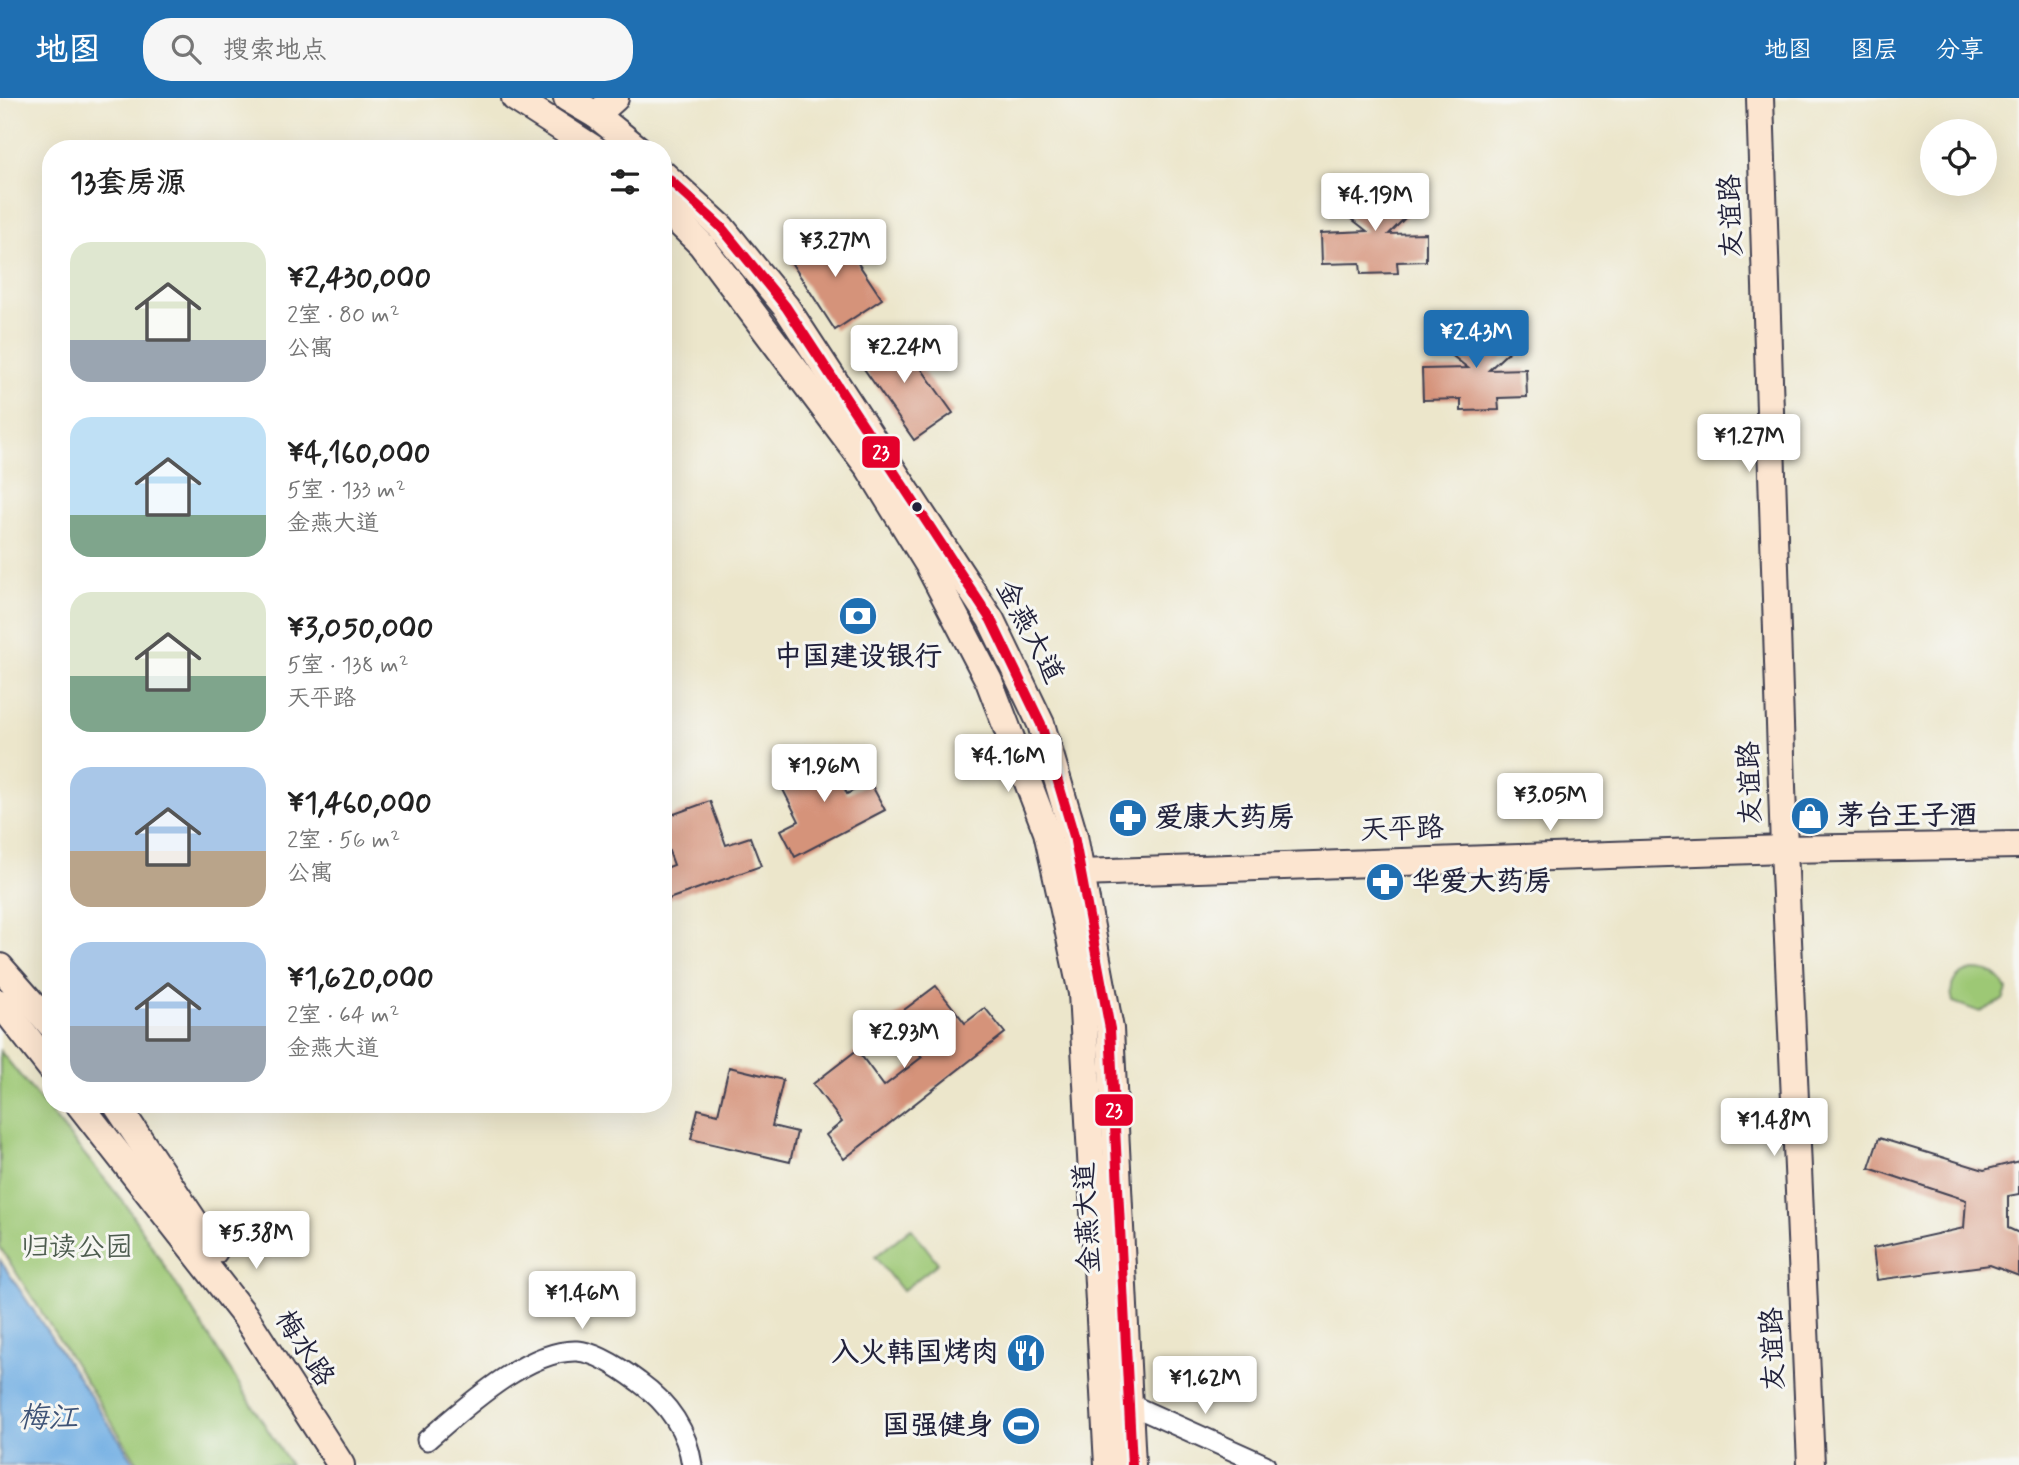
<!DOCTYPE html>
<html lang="zh">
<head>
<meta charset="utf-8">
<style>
	body { margin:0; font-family:Mynerve,"LXGW WenKai TC",sans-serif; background:#f6f6f6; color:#222; height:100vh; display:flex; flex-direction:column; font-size:26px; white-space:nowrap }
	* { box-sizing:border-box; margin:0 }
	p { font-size:23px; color:#767676 }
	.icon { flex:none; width:38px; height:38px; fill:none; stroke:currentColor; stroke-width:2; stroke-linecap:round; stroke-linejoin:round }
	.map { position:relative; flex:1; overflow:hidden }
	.panel { position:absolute; left:42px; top:42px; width:630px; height:973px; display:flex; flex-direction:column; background:#fff; border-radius:28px; box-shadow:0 7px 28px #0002 }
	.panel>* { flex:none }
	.tools { position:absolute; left:1920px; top:21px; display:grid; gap:14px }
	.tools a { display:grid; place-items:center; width:77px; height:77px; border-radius:50%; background:#fff; box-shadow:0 7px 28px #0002; font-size:35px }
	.price { position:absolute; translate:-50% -60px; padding:0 16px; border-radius:7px; background:#fff; color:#222; font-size:23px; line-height:46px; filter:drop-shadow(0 2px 4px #0008) }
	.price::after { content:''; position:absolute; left:50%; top:42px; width:21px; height:16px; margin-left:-10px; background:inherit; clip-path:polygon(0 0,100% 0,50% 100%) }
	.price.active { background:#1f6fb2; color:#fff }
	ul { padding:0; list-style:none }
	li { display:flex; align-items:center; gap:21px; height:175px; padding:0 28px }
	li span { display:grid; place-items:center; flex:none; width:196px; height:140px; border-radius:21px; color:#555 }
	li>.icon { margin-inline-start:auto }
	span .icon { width:84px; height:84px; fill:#fffc; stroke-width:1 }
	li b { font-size:30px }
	h2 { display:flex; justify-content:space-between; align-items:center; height:84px; padding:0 28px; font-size:30px }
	header { display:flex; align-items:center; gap:42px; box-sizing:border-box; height:98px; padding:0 35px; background:#1f6fb2; color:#fff }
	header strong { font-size:33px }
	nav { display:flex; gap:38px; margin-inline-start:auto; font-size:24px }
	.search { width:490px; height:63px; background:#f6f6f6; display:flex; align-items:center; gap:18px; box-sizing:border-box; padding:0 24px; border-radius:28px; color:#767676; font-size:26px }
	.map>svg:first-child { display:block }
	.green { fill:#9dc875; stroke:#607558; stroke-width:2 }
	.water { fill:#71aee3; stroke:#4a688f; stroke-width:2 }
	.building { fill:#d5937a }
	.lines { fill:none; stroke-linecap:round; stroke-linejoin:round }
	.street-casing { stroke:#403f51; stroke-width:23 }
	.secondary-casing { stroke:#403f51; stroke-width:30 }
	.street { stroke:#fff; stroke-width:19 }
	.secondary { stroke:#fce5d0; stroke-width:26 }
	.bus-1-casing { stroke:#f6f6f2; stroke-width:16 }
	.bus-1 { stroke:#e4002b; stroke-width:10 }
	.bus-dot { fill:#22223b; stroke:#f6f6f2; stroke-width:2.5 }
	.labels { text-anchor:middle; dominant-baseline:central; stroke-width:6; stroke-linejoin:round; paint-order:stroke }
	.street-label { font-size:28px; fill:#22223b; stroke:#f6f6f2 }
	.poi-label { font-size:28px; font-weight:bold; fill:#22223b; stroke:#f6f6f2; text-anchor:start }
	.park-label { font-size:28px; fill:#4d5c4f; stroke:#f6f6f2 }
	.water-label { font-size:30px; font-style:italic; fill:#3e5376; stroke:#f6f6f2 }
	.line-badge { stroke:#f6f6f2; stroke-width:2.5 }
	.badge-label { font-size:19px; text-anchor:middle; font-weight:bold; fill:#fff }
</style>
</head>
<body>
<header>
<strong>地图</strong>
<div class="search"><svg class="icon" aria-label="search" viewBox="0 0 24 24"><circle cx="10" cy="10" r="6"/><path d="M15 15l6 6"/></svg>搜索地点</div>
<nav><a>地图</a><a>图层</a><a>分享</a></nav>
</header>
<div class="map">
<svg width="2019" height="1367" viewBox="0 0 2019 1367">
	<rect width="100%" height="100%" fill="#f6f6f2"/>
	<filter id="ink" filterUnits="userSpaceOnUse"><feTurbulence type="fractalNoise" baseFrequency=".0143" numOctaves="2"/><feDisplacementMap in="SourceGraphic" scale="14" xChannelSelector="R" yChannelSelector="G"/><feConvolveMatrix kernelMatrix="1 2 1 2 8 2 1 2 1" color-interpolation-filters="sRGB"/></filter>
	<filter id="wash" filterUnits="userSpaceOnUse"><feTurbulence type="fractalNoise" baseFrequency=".00686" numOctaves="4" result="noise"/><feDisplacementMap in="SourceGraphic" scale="28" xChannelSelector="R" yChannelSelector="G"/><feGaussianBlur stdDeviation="1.57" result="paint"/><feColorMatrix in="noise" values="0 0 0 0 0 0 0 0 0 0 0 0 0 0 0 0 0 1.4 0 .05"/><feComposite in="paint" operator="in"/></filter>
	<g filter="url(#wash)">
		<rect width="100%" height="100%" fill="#ece6cb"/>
		<g class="green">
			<path d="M 1973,872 C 1991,872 1999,877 2007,892 L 2003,902 L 1980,914 L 1953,904 C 1948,886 1955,876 1973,872 Z"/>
			<polygon points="0,953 126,1107 290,1367 139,1367 0,1149"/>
			<polygon points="911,1130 938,1165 902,1193 875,1159"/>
		</g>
		<polygon class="water" points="0,1162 136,1367 0,1367"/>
		<g id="blocks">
			<g class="building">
				<polygon points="1339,94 1416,95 1416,109 1389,136 1426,135 1426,163 1397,164 1398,175 1361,176 1360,165 1322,166 1321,135 1367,133 1339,111"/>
				<polygon points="835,131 882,201 835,232 789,161"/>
				<polygon points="893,231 953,315 914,342 855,258"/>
				<polygon points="1440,231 1517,232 1517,246 1489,272 1526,271 1527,299 1498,300 1499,312 1461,313 1461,301 1423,302 1422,271 1468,270 1440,248"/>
				<polygon points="825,654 847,696 870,684 885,712 795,759 781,732 799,723 777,680"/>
				<polygon points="710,703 726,747 750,739 761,768 663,803 663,771 674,767 663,737 663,720"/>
				<polygon points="936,888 965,925 985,910 1005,935 844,1061 826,1037 842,1024 813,986 857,952 884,988 922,959 892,921"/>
				<polygon points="729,969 783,982 772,1028 797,1034 790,1064 691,1041 698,1011 718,1016"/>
				<polygon points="1879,1040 1984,1072 2019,1063 2019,1096 2008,1098 2008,1130 2019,1135 2019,1178 1990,1167 1877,1182 1873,1150 1964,1130 1966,1102 1869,1070"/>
			</g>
		</g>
	</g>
	<g filter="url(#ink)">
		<use href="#blocks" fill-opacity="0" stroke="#403f51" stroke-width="2"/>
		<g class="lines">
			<g class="street-casing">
				<g id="street">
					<polyline points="1129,1306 1265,1367"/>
					<path d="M 427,1342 C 463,1311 527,1251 577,1253 C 597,1254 623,1272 639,1284 C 667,1304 687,1332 692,1367"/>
				</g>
			</g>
			<g class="secondary-casing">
				<g id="secondary">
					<polyline points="515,0 594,51"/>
					<polyline points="567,0 596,17 638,51"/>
					<polyline points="1760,0 1784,751 1811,1367"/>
					<polyline points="596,17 615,0"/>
					<polyline points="663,76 721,129 786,209 991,522 1041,626 1074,738 1110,931 1132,1367"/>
					<polyline points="663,109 701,146 869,370 928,466 989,583 1047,734 1082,895 1108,1367"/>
					<polyline points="1081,775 1784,751 2019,747"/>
					<polyline points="0,869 51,927"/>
					<polyline points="0,905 51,970"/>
					<polyline points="79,1006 245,1218 341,1367"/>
					<polyline points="116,1006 214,1153"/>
				</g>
			</g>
			<use href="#street" class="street"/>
			<use href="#secondary" class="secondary"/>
			<g class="bus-1-casing">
				<polyline id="bus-1" points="663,76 721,129 786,209 991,522 1041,626 1074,738 1110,931 1132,1367"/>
			</g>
			<use href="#bus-1" class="bus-1"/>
		</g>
	</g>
	<defs>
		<g id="bank-disc" transform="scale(2.0125)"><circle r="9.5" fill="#1f6fb2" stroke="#f6f6f2"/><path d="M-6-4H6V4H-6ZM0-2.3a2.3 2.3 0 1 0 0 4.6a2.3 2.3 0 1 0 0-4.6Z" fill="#fff"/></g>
		<g id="shop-disc" transform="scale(2.0125)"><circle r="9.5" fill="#1f6fb2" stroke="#f6f6f2"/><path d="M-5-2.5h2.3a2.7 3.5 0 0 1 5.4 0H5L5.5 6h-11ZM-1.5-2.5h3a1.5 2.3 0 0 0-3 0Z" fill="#fff"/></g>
		<g id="pharmacy-disc" transform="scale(2.0125)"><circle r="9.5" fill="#1f6fb2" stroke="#f6f6f2"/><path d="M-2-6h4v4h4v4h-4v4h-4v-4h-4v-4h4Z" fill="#fff"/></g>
		<g id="restaurant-disc" transform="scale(2.0125)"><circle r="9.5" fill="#1f6fb2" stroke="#f6f6f2"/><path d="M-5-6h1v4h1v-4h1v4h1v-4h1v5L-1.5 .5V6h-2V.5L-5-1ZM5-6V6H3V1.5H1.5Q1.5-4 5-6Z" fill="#fff"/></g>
		<g id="stadium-disc" transform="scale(2.0125)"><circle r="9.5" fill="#1f6fb2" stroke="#f6f6f2"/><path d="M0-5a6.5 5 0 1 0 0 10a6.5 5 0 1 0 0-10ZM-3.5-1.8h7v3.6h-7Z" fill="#fff"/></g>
	</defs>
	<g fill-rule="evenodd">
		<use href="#bank-disc" x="858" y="518"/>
		<use href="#shop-disc" x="1810" y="718"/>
		<use href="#pharmacy-disc" x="1128" y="720"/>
		<use href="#pharmacy-disc" x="1385" y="784"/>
		<use href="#restaurant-disc" x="1026" y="1255"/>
		<use href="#stadium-disc" x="1021" y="1328"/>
	</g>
	<circle class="bus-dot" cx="917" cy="409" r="6"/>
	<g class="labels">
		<g class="street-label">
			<text transform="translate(1732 118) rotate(-92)">友谊路</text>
			<text transform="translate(1029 534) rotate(62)">金燕大道</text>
			<text transform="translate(1751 685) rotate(-92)">友谊路</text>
			<text transform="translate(1402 732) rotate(-2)">天平路</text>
			<text transform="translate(1088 1120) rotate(-93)">金燕大道</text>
			<text transform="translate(304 1251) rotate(57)">梅水路</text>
			<text transform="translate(1774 1251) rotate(-92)">友谊路</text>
		</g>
		<g class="poi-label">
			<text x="858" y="559" text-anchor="middle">中国建设银行</text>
			<text x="1837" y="718">茅台王子酒</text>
			<text x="1155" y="720">爱康大药房</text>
			<text x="1412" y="784">华爱大药房</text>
			<text x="999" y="1255" text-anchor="end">入火韩国烤肉</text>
			<text x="994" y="1328" text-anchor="end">国强健身</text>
		</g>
		<g class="park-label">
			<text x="77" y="1150">归读公园</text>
		</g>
		<g class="water-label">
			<text x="48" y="1320">梅江</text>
		</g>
	</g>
	<g class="line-badge">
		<rect x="861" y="337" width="40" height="34" rx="7" fill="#e4002b"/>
		<rect x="1094" y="995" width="40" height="34" rx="7" fill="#e4002b"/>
	</g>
	<g class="badge-label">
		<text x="881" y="361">23</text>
		<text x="1114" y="1019">23</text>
	</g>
</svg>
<div class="tools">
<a><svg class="icon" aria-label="locate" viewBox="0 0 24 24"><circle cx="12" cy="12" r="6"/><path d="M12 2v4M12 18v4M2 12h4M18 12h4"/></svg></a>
</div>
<b class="price" style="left:1375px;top:135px">¥4.19M</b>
<b class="price" style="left:835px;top:181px">¥3.27M</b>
<b class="price active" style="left:1476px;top:272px">¥2.43M</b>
<b class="price" style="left:904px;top:287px">¥2.24M</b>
<b class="price" style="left:1749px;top:376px">¥1.27M</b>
<b class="price" style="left:1008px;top:696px">¥4.16M</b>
<b class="price" style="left:824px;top:706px">¥1.96M</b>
<b class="price" style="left:1550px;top:735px">¥3.05M</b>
<b class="price" style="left:904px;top:972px">¥2.93M</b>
<b class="price" style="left:1774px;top:1060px">¥1.48M</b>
<b class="price" style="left:256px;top:1173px">¥5.38M</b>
<b class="price" style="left:582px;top:1233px">¥1.46M</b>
<b class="price" style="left:1205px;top:1318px">¥1.62M</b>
<section class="panel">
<h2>13套房源<svg class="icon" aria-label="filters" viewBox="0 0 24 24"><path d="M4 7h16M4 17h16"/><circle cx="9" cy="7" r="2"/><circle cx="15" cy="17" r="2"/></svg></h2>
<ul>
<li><span style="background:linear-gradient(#dfe7d0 70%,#9aa5b1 0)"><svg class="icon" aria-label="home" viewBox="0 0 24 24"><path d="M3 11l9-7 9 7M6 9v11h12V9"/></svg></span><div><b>¥2,430,000</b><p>2室 · 80 m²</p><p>公寓</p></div></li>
<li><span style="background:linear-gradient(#bfe0f5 70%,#7fa58c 0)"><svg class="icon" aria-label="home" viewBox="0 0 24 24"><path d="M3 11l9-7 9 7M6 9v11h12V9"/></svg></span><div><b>¥4,160,000</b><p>5室 · 133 m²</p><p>金燕大道</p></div></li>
<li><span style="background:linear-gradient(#dfe7d0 60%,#7fa58c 0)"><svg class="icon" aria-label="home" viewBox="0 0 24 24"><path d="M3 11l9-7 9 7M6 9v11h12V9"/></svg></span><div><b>¥3,050,000</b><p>5室 · 138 m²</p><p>天平路</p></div></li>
<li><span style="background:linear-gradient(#a9c7e8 60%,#b9a48a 0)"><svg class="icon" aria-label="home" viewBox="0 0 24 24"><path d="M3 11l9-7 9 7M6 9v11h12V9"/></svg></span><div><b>¥1,460,000</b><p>2室 · 56 m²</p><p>公寓</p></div></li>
<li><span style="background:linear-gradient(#a9c7e8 60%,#9aa5b1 0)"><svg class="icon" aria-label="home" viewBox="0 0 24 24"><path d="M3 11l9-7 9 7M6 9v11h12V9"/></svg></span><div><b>¥1,620,000</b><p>2室 · 64 m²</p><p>金燕大道</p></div></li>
</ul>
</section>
</div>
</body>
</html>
